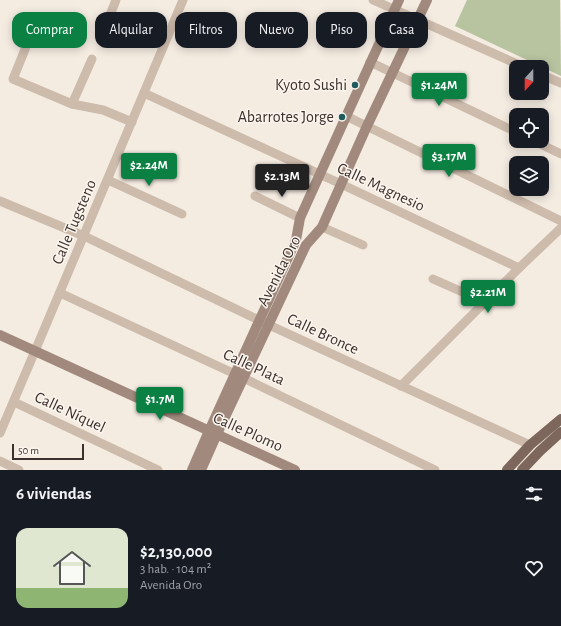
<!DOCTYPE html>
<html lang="es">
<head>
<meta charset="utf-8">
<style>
	body { margin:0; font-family:"Alegreya Sans",sans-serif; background:#20242c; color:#f1f3f6; height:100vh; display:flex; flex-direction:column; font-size:15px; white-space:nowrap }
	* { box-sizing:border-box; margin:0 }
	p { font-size:13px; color:#9ea1a6 }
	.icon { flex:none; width:22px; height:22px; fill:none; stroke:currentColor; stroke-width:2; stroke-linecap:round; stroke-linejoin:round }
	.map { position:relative; height:470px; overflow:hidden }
	.drawer { display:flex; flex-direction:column; background:#171b24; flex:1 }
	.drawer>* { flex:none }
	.guide { position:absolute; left:12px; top:12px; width:537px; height:36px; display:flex; gap:8px }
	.needle { width:26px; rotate:201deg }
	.buttons { position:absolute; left:509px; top:60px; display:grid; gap:8px }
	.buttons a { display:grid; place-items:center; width:40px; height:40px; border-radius:8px; background:#171b24; box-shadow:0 2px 10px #0003; font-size:20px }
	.scale { position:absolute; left:12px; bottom:10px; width:72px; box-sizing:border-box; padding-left:4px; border:2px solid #3b302b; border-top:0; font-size:11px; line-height:14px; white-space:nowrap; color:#3b302b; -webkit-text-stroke:3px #fbf5ee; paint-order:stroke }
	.price { position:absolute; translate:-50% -34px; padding:0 9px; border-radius:4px; background:#0b8043; color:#fff; font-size:13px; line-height:26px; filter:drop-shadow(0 1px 2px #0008) }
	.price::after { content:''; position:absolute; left:50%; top:24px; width:12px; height:9px; margin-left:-6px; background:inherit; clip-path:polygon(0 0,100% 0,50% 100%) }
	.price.on { background:#222; color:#fff }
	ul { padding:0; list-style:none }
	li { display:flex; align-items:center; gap:12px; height:100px; padding:0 16px }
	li+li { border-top:1px solid #363941 }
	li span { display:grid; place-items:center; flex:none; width:112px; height:80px; border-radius:12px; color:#555 }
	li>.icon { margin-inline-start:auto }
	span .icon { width:48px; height:48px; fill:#fffc; stroke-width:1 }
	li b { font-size:17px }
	h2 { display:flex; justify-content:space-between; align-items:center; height:48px; padding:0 16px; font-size:17px }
	.chip { padding:0 14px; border-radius:12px; background:#171b24; box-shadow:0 2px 10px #0003; font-size:14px; line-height:36px }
	.chip.on { background:#0b8043; color:#fff }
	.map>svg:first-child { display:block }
	.green { fill:#b8c4a0 }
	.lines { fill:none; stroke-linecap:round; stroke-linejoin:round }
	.street { stroke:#cdbbac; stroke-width:9 }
	.secondary { stroke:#a18a7d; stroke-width:10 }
	.primary { stroke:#7d675c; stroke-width:10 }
	.poi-dot { fill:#1f5a5e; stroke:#fbf5ee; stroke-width:1.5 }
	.labels { text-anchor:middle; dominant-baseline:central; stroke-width:3; stroke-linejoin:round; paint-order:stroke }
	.poi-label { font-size:16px; fill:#3b302b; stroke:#fbf5ee; text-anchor:end }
	.street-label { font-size:16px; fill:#3b302b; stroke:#fbf5ee }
</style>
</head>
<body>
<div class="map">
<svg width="561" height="470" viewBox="0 0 561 470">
	<rect width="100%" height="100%" fill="#f4ebe1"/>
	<polygon class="green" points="467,0 560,0 561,76 455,26"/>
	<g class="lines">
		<g class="street">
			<polyline points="373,0 524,67"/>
			<polyline points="32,32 13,79 72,104 103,110 132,122"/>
			<polyline points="102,35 116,0"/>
			<polyline points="370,62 516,132"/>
			<polyline points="542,75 561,83"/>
			<polyline points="144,93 341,184 519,268"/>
			<polyline points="72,104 92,59"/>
			<polyline points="346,116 561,221"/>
			<polyline points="534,141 561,154"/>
			<polyline points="108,180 182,214"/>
			<polyline points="255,196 300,218"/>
			<polyline points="0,201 84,236 269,325 530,445"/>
			<polyline points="322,227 363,245"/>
			<polyline points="433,279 485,302"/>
			<polyline points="60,293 235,374 435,470"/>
			<polyline points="401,386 519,268 561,228"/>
			<polyline points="14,402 158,470"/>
			<polyline points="0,433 35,351 183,0"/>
			<polyline points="0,461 19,470"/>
		</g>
		<g class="secondary">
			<polyline points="0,335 295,470"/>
			<polyline points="192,470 209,431 296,240 300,218 399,0"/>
			<polyline points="201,470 217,434 306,245 322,227 367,126 427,0"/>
		</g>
		<g class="primary">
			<polyline points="507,470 530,445 561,419"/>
			<polyline points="522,470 540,451 561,432"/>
		</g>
	</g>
	<g class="poi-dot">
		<circle cx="355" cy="85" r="4"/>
		<circle cx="342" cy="117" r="4"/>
	</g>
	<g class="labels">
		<g class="poi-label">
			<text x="347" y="85">Kyoto Sushi</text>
			<text x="334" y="117">Abarrotes Jorge</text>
		</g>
		<g class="street-label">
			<text transform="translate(381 187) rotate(25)">Calle Magnesio</text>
			<text transform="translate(74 222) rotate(-67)">Calle Tugsteno</text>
			<text transform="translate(279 271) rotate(-63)">Avenida Oro</text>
			<text transform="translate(323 334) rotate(25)">Calle Bronce</text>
			<text transform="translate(254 367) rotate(25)">Calle Plata</text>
			<text transform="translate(70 412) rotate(25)">Calle Níquel</text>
			<text transform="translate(248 432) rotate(24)">Calle Plomo</text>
		</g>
	</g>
</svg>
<div class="buttons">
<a><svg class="needle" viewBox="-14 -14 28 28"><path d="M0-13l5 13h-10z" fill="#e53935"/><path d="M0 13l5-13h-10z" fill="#9ea1a6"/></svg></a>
<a><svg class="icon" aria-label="locate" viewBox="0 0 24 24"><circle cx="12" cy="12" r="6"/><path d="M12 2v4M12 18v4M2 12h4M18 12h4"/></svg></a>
<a><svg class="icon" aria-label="layers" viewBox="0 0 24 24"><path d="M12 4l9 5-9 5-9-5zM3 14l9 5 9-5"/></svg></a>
</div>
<div class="scale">50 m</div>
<b class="price" style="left:439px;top:107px">$1.24M</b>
<b class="price" style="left:449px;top:178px">$3.17M</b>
<b class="price" style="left:149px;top:187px">$2.24M</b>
<b class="price on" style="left:282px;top:198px">$2.13M</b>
<b class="price" style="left:488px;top:314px">$2.21M</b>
<b class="price" style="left:160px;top:421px">$1.7M</b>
<div class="guide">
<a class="chip on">Comprar</a>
<a class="chip">Alquilar</a>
<a class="chip">Filtros</a>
<a class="chip">Nuevo</a>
<a class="chip">Piso</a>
<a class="chip">Casa</a>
</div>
</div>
<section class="drawer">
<h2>6 viviendas<svg class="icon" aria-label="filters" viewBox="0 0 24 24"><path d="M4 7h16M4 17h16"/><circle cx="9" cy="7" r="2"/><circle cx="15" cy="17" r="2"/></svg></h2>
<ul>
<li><span style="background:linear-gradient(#dfe7d0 75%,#8fb573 0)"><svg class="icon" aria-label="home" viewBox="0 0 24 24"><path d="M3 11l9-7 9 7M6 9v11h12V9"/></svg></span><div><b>$2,130,000</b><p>3 hab. · 104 m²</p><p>Avenida Oro</p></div><svg class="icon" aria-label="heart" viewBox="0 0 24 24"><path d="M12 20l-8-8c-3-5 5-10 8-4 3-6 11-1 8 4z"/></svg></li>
</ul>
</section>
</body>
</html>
